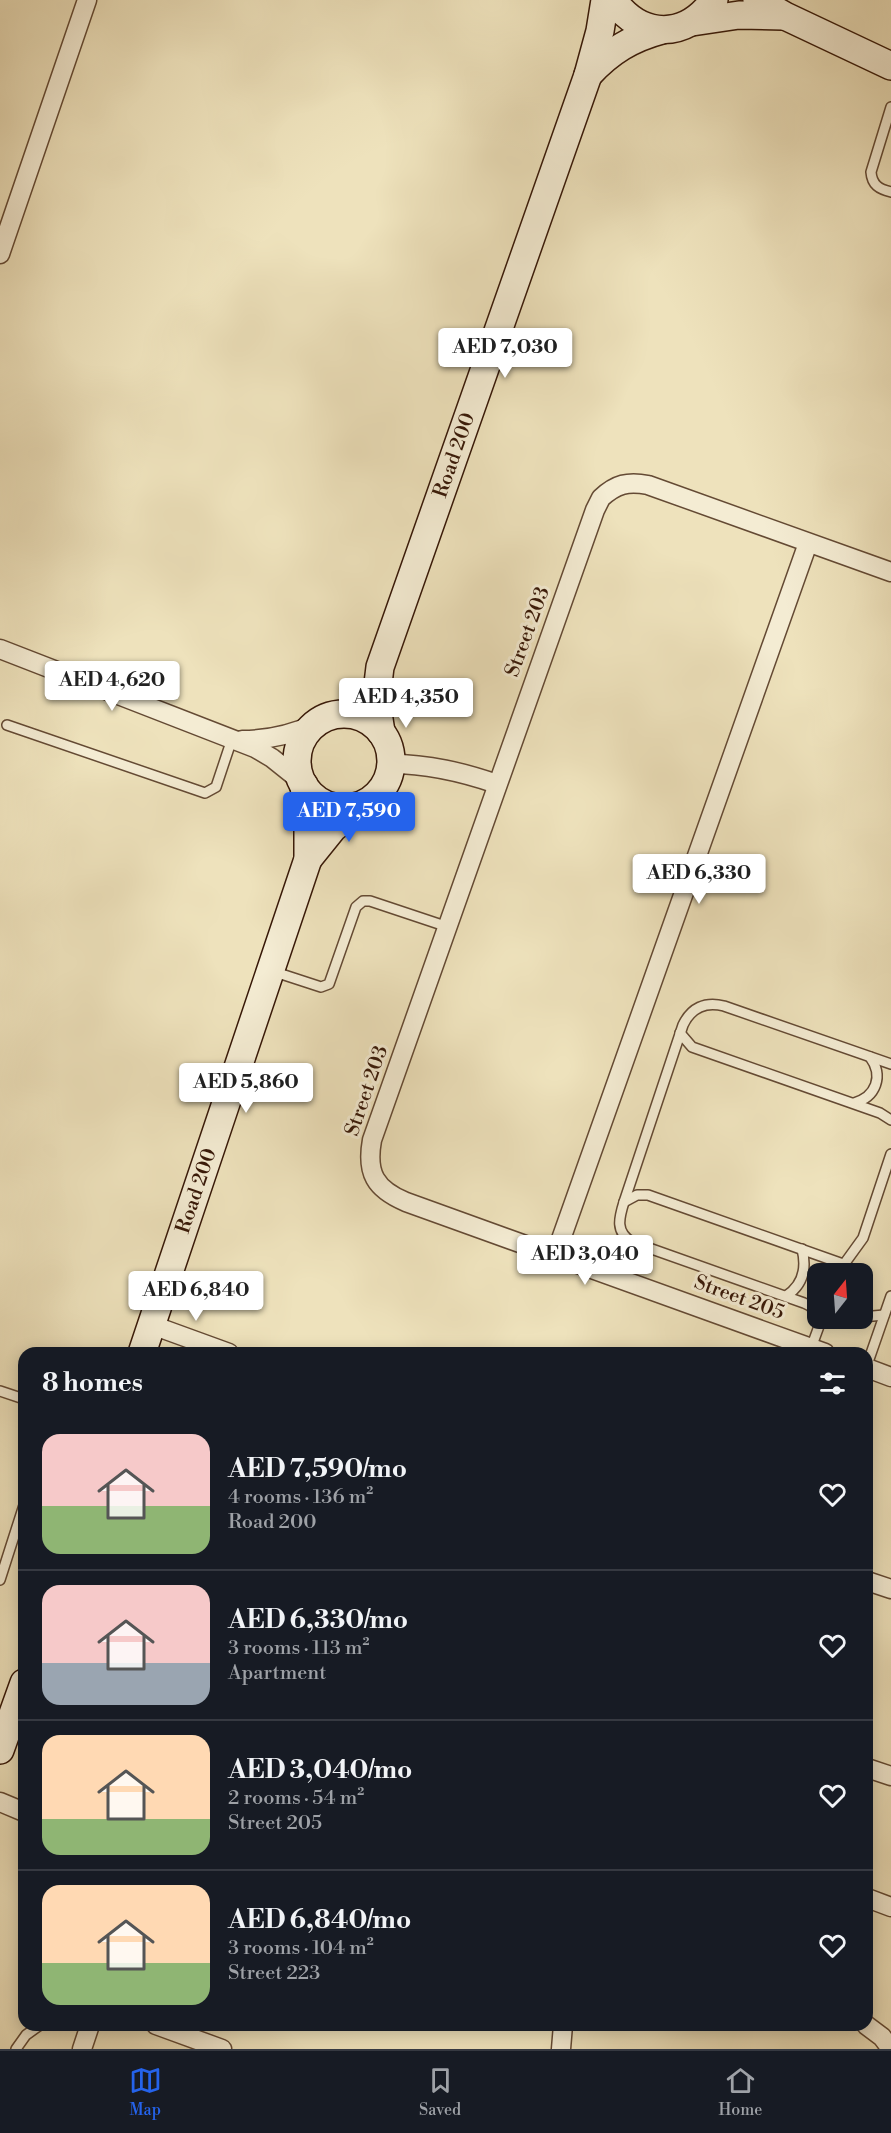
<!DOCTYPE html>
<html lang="en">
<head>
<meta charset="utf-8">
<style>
	body { margin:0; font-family:"Libre Bodoni",serif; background:#242831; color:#f1f3f6; height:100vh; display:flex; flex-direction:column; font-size:22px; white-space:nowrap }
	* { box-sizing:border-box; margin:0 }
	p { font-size:20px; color:#9ea1a6 }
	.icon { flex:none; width:33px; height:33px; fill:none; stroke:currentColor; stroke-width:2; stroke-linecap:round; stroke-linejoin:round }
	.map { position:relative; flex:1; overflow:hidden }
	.panel { position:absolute; left:18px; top:1347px; width:855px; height:684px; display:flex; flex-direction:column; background:#171b24; border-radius:18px; box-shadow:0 3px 15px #0003 }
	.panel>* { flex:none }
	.needle { width:39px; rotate:17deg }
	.fabs { position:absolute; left:807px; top:1263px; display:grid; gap:12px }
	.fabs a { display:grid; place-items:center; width:66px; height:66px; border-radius:12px; background:#171b24; box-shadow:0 3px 15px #0003; font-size:30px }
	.price { position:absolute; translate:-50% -51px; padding:0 14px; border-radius:6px; background:#fff; color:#222; font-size:20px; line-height:39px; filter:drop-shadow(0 2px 3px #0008) }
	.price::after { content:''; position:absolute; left:50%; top:36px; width:18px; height:14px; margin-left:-9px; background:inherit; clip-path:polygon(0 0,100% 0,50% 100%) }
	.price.selected { background:#2563eb; color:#fff }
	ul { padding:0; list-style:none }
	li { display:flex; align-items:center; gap:18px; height:150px; padding:0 24px }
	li+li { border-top:2px solid #363941 }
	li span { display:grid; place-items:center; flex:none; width:168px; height:120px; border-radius:18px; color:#555 }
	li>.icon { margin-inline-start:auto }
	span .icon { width:72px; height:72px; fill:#fffc; stroke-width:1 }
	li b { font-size:26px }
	h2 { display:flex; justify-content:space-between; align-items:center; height:72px; padding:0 24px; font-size:26px }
	.dock { display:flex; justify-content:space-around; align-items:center; height:84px; border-top:2px solid #363941; background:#171b24; font-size:16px; color:#9ea1a6 }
	.dock a { display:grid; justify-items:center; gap:3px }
	.dock .selected { color:#2563eb }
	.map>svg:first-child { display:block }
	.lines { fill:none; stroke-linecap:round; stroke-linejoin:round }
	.service-casing { stroke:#644a34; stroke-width:12 }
	.minor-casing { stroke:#644a34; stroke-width:21 }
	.secondary-casing { stroke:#361707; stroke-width:30 }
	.service { stroke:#f4ecd3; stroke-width:9 }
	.minor { stroke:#f4ecd3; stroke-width:18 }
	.secondary { stroke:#f4ecd3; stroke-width:27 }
	.labels { text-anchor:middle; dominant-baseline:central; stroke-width:6; stroke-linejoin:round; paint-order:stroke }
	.street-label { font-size:20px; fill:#361707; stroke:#f4ecd3 }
</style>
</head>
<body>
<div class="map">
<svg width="891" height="2049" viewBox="0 0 891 2049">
	<rect width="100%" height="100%" fill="#eee2bc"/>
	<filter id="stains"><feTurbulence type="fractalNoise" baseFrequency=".00333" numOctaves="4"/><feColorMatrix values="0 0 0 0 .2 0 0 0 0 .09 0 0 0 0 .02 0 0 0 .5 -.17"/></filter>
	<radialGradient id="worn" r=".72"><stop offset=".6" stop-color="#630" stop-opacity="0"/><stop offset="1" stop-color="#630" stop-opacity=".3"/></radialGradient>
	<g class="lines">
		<g class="service-casing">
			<g id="service">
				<path d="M 891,107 L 871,172 C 872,185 879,189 891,192"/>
				<polyline points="7,725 205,793 216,787 232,739"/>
				<polyline points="272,971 321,987 329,984 356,907 363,901 370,901 448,927"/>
				<polyline points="680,1033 692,1047 880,1113 891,1120"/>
				<path d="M 854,1103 C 876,1097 884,1076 870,1057"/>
				<polyline points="624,1202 637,1195 648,1195 843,1264"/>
				<polyline points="837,1274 863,1238 891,1154"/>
				<path d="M 786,1296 C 803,1285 807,1269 802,1249"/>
				<path d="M 818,1314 L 810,1306 L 804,1303 L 632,1242 C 615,1232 619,1218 624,1202 L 683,1025 C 691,1008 705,1001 724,1006 L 891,1064"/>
				<polyline points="862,1317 884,1315"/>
				<polyline points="811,1348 822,1318"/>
				<polyline points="867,1365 891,1296"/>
				<polyline points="0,1391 24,1399"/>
				<polyline points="0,1580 24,1505"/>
				<polyline points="16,2049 26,2035 40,2025"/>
			</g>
		</g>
		<g class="minor-casing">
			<g id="minor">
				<polyline points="0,254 87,0"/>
				<polyline points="0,649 255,748 272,758 302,782"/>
				<path d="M 242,740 C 268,740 291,735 315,724"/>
				<path d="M 391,764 C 429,764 462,772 497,784"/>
				<polyline points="555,1256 808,543"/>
				<polyline points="152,1325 229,1353"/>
				<path d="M 825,1353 L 406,1202 C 375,1189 366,1173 372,1140 L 595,510 L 601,498 C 616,484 628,481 648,485 L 891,572"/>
				<polyline points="867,1368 891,1377"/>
				<polyline points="867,1581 891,1589"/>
				<polyline points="867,1768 891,1776"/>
				<polyline points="0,1802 24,1812"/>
				<polyline points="867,1898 891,1907"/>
				<polyline points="156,2025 222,2049"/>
				<polyline points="866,2025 882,2037 891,2049"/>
				<polyline points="82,2049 90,2025"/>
				<polyline points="561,2049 563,2025"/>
			</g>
		</g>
		<g class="secondary-casing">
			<g id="secondary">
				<path d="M 613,0 C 642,40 686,39 714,0"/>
				<polyline points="757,0 785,16 891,66"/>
				<polyline points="692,22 739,15 783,16"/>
				<path d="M 588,75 C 610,51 632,38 662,30"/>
				<circle cx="344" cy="761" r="47"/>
				<path id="s1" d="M 381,732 L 376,700 L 380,667 L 588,75 L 600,31 L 605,0"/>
				<polyline points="308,859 333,828 364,804"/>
				<path id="s2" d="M 142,1353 L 308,859 L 308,822 L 304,785"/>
				<polyline points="0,1750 24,1683"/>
			</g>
		</g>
		<use href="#service" class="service"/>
		<use href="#minor" class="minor"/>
		<use href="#secondary" class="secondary"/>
	</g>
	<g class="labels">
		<g class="street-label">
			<text stroke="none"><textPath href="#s1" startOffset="290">Road 200</textPath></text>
			<text transform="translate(528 632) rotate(-70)">Street 203</text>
			<text transform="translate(367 1091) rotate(-71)">Street 203</text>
			<text stroke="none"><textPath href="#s2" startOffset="171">Road 200</textPath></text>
			<text transform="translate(739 1298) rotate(20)">Street 205</text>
		</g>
	</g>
	<rect width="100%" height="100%" filter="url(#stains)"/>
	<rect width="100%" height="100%" fill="url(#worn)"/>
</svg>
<div class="fabs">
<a><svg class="needle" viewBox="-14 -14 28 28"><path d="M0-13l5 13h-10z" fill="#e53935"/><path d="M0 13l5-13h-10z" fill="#9ea1a6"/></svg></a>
</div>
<b class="price" style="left:505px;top:379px">AED 7,030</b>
<b class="price" style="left:112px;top:712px">AED 4,620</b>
<b class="price" style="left:406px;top:729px">AED 4,350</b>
<b class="price selected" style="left:349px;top:843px">AED 7,590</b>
<b class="price" style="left:699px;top:905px">AED 6,330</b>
<b class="price" style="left:246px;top:1114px">AED 5,860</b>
<b class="price" style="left:585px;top:1286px">AED 3,040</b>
<b class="price" style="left:196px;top:1322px">AED 6,840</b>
<section class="panel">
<h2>8 homes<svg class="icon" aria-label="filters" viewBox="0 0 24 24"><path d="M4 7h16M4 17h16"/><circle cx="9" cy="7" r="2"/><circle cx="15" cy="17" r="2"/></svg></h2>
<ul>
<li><span style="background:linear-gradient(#f6c9c9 60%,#8fb573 0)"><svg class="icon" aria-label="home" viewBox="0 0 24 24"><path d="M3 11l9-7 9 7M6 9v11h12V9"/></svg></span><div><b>AED 7,590/mo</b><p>4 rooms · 136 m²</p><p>Road 200</p></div><svg class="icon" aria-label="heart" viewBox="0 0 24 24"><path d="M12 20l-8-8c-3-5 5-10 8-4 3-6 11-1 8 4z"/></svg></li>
<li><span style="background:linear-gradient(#f6c9c9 65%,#9aa5b1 0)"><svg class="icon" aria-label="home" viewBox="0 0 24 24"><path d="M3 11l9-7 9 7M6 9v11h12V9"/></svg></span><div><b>AED 6,330/mo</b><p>3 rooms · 113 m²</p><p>Apartment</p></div><svg class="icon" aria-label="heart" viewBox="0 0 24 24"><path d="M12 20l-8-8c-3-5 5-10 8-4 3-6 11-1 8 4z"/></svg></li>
<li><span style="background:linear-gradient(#ffd9b3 70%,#8fb573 0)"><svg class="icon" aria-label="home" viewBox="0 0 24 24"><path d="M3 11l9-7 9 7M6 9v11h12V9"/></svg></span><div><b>AED 3,040/mo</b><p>2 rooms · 54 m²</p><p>Street 205</p></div><svg class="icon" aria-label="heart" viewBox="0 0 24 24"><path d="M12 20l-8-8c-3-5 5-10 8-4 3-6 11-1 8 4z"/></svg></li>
<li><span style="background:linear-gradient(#ffd9b3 65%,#8fb573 0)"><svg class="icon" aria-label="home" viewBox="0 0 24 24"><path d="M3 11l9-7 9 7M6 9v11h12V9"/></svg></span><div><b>AED 6,840/mo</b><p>3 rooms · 104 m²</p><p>Street 223</p></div><svg class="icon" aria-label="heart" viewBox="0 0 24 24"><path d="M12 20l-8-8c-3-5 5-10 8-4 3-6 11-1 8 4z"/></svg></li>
</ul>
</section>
</div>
<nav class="dock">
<a class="selected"><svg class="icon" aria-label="map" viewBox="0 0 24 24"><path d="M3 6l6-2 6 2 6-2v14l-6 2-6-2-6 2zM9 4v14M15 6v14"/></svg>Map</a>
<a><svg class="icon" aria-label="saved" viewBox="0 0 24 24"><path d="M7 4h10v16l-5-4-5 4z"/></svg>Saved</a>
<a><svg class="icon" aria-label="home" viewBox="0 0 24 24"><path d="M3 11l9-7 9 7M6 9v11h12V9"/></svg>Home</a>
</nav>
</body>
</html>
